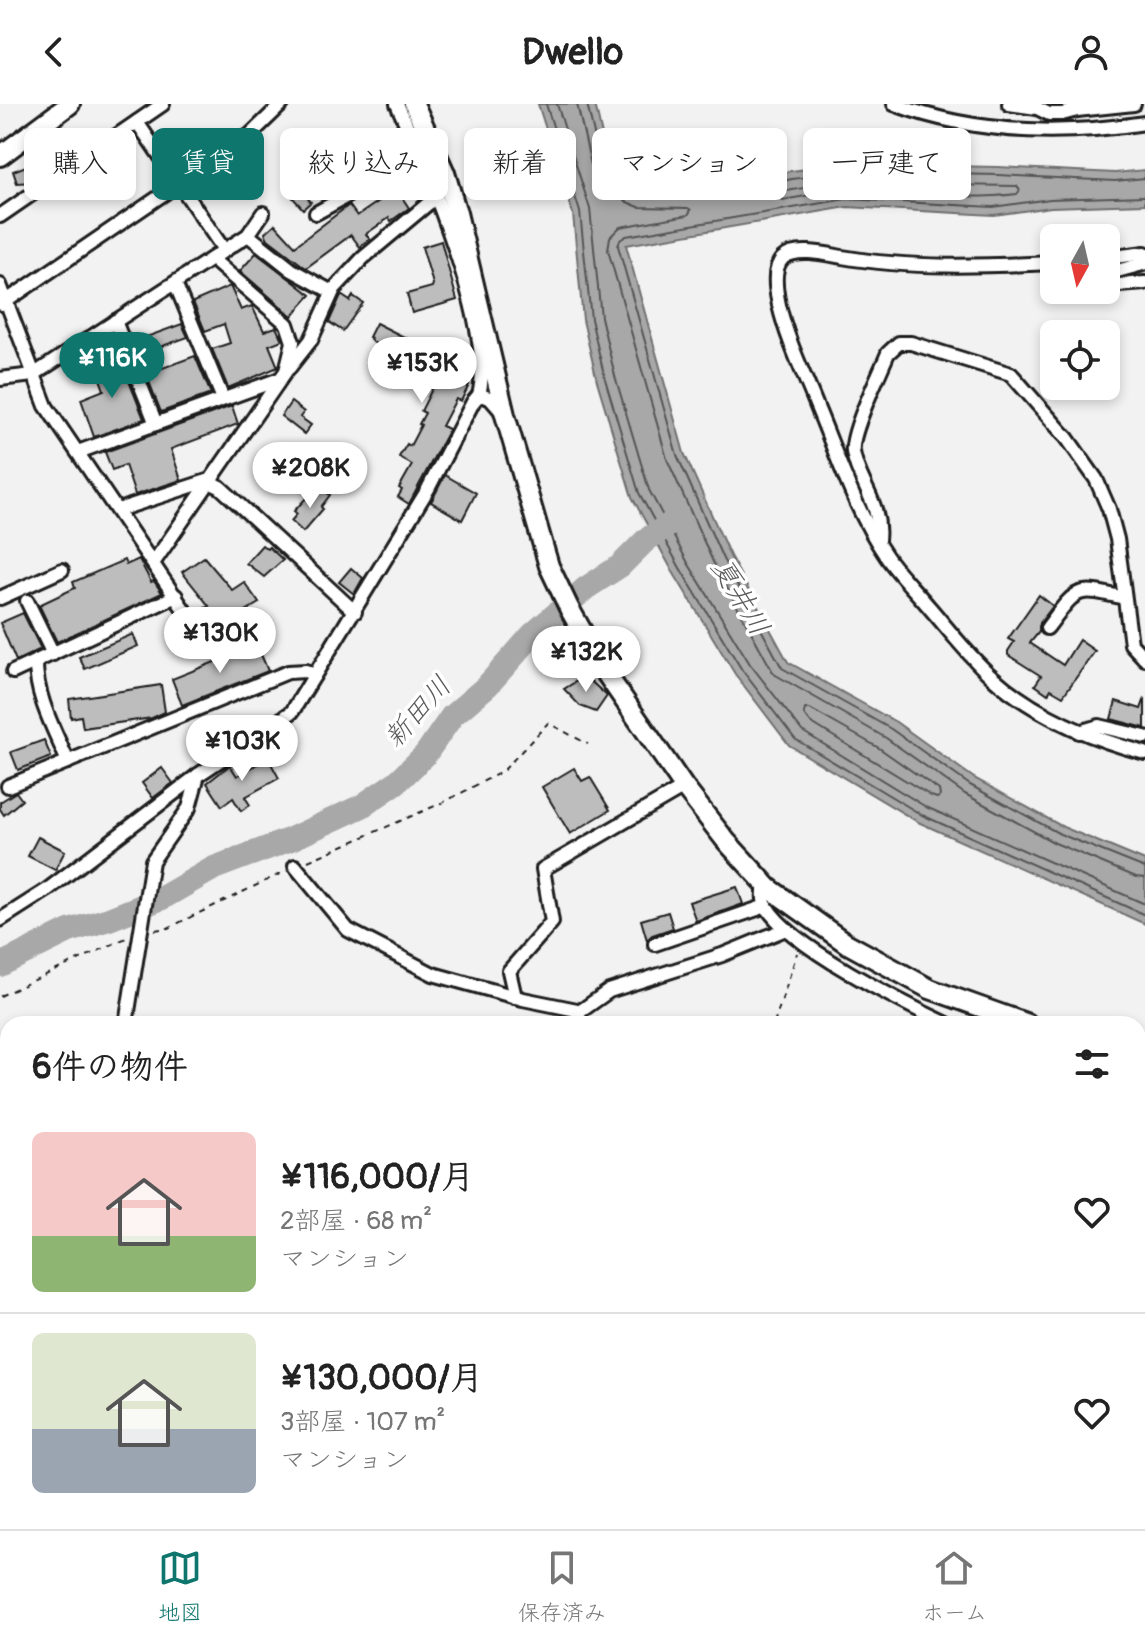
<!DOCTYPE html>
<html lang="ja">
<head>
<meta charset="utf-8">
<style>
	body { margin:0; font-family:Pangolin,"Klee One",sans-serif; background:#f6f6f6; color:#222; height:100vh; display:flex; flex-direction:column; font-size:30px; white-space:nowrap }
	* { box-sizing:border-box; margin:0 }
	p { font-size:26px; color:#767676 }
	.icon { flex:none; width:44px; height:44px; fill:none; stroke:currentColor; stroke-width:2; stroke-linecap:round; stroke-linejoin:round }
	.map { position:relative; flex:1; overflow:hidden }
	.drawer { position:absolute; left:0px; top:912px; width:1146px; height:514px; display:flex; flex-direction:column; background:#fff; border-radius:24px 24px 0 0; box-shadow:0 4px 12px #0003 }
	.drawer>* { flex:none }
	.top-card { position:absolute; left:24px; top:24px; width:1098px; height:72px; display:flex; gap:16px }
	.needle { width:52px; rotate:188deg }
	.buttons { position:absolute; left:1040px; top:120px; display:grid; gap:16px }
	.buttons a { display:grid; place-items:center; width:80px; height:80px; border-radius:12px; background:#fff; box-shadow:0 4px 12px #0003; font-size:40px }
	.price { position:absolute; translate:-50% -68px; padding:0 18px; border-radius:28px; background:#fff; color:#222; font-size:26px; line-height:52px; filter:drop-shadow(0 2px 4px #0008) }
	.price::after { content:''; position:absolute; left:50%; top:48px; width:24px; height:18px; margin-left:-12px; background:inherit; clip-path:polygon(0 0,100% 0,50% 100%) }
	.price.active { background:#0f766e; color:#fff }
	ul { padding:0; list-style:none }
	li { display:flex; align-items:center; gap:24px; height:200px; padding:0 32px }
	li+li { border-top:2px solid #e0e0e0 }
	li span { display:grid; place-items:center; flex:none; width:224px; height:160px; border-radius:12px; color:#555 }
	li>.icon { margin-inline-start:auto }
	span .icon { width:96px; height:96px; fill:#fffc; stroke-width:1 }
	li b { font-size:34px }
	h2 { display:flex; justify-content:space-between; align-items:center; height:96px; padding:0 32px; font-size:34px }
	.tag { padding:0 28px; border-radius:12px; background:#fff; box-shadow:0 4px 12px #0003; font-size:28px; line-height:72px }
	.tag.active { background:#0f766e; color:#fff }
	header { display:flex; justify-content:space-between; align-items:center; height:104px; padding:0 32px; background:#fff; font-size:36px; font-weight:800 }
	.tabs { display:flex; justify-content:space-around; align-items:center; height:112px; border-top:2px solid #e0e0e0; background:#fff; font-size:22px; color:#767676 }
	.tabs a { display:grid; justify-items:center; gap:4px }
	.tabs .active { color:#0f766e }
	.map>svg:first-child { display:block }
	.water { fill:#a8a8a8; stroke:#707070; stroke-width:2 }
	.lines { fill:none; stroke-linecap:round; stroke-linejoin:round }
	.shore { stroke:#545454; stroke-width:2 }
	.river { stroke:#a8a8a8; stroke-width:24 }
	.building { fill:#bdbdbd; stroke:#1c1c1c; stroke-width:2 }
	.street-casing { stroke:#1c1c1c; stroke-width:18 }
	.secondary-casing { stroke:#1c1c1c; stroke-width:24 }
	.path { stroke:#1c1c1c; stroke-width:2; stroke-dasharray:6 6; stroke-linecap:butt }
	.street { stroke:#fff; stroke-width:12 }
	.secondary { stroke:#fff; stroke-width:18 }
	.labels { text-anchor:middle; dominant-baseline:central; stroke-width:7; stroke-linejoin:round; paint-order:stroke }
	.water-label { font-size:28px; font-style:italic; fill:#5b5b5b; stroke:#fff }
</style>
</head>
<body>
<header><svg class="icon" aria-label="back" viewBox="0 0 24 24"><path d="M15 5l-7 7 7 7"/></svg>Dwello<svg class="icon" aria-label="person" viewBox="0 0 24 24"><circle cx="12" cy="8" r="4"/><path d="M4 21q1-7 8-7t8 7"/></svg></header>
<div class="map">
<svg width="1145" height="1425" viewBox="0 0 1145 1425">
	<rect width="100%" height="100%" fill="#f2f2f2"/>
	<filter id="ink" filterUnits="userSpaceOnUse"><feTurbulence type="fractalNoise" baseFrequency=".0125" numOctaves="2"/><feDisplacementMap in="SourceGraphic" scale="16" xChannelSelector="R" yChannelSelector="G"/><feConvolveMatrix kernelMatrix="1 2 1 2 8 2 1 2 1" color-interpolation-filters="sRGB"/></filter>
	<g filter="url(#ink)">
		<polygon class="water" points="538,0 595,0 607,53 639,85 707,86 791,67 848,60 998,63 1115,69 1145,66 1145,100 1051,103 994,111 847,103 626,141 684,349 730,452 788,558 896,618 974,674 1063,723 1145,757 1145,820 918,718 789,641 735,570 673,468 632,393 597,277 583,216 573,110"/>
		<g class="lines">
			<g class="shore">
				<polyline points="546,0 580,108 591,215 605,275 639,389 680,464 742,566 795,635 922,711 1145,811"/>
				<polyline points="557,0 590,105 601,213 615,272 649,386 688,459 750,560 802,627 926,703 1145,800"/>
				<polyline points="577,0 591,61 627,98 639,103 688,104 691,106 688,111 620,123 610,133 608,146 667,355 714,460 774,570 886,634 965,690 1055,739 1136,773 1145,774"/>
				<polyline points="587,0 600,56 639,93 709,94 792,75 848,68 998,71 1115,77 1145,74"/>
				<path d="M 882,80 L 1017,82 L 1020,86 L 1017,90 C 976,95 921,92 880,87 L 878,83 Z"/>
				<polygon points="816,82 820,86 817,90 783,96 779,93 781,88"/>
				<polyline points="1145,92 1050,95 993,103 846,95 626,132 620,136 618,142 677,351 723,455 782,564 891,625 970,681 1060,730 1145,764"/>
				<polygon points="805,605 810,605 879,644 939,686 940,692 937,694 931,692 810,618 804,610"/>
			</g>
			<polyline class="river" points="0,861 69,827 109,815 162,794 214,764 291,735 362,702 397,678 425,651 452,612 487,582 533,530 586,484 620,462 646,436 670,420"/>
		</g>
		<g class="building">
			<polygon points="396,21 402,33 363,67 348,47 375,27 382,35"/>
			<polygon points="409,51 411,54 407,57 413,74 394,81 409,104 391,117 389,114 366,130 370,135 360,143 351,131 306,164 268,135 265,129 275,120 295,142 349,101 357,112 385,93 374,81"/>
			<polygon points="39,57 44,71 34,78 17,79 13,67"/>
			<polygon points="302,87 311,98 303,105 293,94"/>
			<polygon points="441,137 457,196 412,209 407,190 432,183 433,180 422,143"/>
			<polygon points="256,149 311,191 292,212 240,167"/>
			<polygon points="230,182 241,206 252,202 264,227 276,223 282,236 269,241 278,263 228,284 212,245 230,239 224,220 205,227 193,198"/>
			<polygon points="341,191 350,197 353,192 363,199 343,227 329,218"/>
			<polygon points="376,219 410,236 409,238 437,255 432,263 469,281 461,297 456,295 442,322 449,325 409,400 398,393 402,386 399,384 412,361 399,353 407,340 410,342 421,321 419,320 425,309 421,307 434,281 411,269 413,265 370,236 371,234 369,233"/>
			<polygon points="182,220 188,233 140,250 135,237"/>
			<polygon points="119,252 144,315 94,333 81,295 104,286 95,261"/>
			<polygon points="195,252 211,290 161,308 146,270"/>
			<polygon points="291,298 304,308 300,313 311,321 304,330 281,312"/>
			<polygon points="232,302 238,320 171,345 181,376 135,391 125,361 112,366 105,348"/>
			<polygon points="445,371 476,389 462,416 431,398"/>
			<polygon points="321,384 330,391 321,403 323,405 303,428 291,417 297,410 294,407 308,392 312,396"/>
			<polygon points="262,441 267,445 269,443 283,456 264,473 246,459"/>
			<polygon points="204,453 232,486 244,478 259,499 226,519 225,517 218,521 205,504 209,502 182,468"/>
			<polygon points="139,455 151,478 154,477 162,489 57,538 39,501 75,484 73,478 124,456 126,461"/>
			<polygon points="351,464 363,474 354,490 339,478"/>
			<polygon points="1039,491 1053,502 1040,519 1039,528 1030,539 1063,561 1079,536 1095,547 1063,592 1051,585 1048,590 1035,581 1041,572 1008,551 1008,547 1014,538 1008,535"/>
			<polygon points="23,509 41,545 16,557 0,519"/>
			<polygon points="133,530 138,542 85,565 79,553"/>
			<polygon points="257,541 268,567 182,601 172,575"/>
			<polygon points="585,572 607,592 596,608 580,602 564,585"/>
			<polygon points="161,581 165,608 152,614 83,624 81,612 71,614 69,595"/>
			<polygon points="1145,594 1145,624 1111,615 1116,597 1141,605"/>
			<polygon points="44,636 51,653 18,666 11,648"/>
			<polygon points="216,639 220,645 206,655 202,650"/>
			<polygon points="268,654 279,674 245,693 250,701 241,707 233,694 222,702 207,679 230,661 237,672"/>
			<polygon points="162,664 173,679 153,694 142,679"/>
			<polygon points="574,664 582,677 590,673 610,706 570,730 542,683"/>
			<polygon points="16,688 22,696 4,711 0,705 0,698"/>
			<polygon points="38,733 65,747 55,766 28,752"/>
			<polygon points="737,783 743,800 696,817 689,798"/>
			<polygon points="668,808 673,824 652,831 647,836 641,816"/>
		</g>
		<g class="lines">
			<g class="street-casing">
				<g id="street">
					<path d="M 397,0 C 425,61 496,228 479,291"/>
					<path d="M 894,0 C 974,30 1061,32 1145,19"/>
					<polyline points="1009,0 1037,4 1049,10 1062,10 1077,6 1074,0"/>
					<polyline points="1077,6 1134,0"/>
					<polyline points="137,18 224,146"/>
					<polyline points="316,109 347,92 408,40 413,34"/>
					<polyline points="0,112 163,0"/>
					<polyline points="248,131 292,166 332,188"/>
					<polyline points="1106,154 1145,149"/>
					<path d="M 1054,159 C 984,162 911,165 842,153 C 826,150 796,143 783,154 C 772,164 776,187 779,201 C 787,236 804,270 817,303 C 838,353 855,407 886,452 C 898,470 915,486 929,503 C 949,526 967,550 990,571 C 1034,611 1088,634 1145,649"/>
					<polyline points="1106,170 1143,160 1145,155"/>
					<polyline points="175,179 223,295"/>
					<polyline points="0,181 46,302 195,522"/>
					<polyline points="1106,182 1145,179"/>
					<polyline points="2,200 250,31 282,0"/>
					<polyline points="115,217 156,320"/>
					<polyline points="289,264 311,236 334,185 363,154 436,93"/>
					<polyline points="0,275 33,271 248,131 263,109"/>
					<polyline points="78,348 280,275"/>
					<polyline points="118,406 207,377 220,383 355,508"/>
					<path d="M 878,436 C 882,399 858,379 853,348 C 850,329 880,269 888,249 L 899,239 L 911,239 L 1011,270 L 1067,334 L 1096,375 L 1109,405 L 1117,435 L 1131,540 L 1145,555"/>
					<polyline points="154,458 286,267 293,238 287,220 212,155"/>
					<polyline points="0,494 62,466"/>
					<polyline points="27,497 53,550"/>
					<path d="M 1047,524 C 1077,484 1075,482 1124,494"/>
					<path d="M 36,557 C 35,592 55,627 68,658"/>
					<polyline points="13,568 176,492"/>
					<polyline points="1079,628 1099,622 1145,633"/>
					<polyline points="8,682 288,568 306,567 314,572"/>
					<polyline points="295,762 348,826 433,870 523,895 577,906 581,920"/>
					<path d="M 765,779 C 764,787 762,796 767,803 C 789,842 905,900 947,920"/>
					<polyline points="0,816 47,786 198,671"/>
					<polyline points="655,840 766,802"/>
					<polyline points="515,893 509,867 552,818 543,765 684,683"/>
					<polyline points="578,909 609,887 722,851 786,825"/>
					<polyline points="126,920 152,757 189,704 198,671 292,608 428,385 473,298 479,291 490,294 503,309"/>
					<polyline points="1138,987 1145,991"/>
					<polyline points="0,1155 8,1158"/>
					<polyline points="0,1378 8,1349"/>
					<polyline points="0,1386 8,1389"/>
					<polyline points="97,1418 97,1425"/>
					<polyline points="910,1418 934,1425"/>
					<polyline points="234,1425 235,1418"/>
					<polyline points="436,1425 438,1418"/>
					<polyline points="896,1425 898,1418"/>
				</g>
			</g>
			<g class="secondary-casing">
				<g id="secondary">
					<polyline points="414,0 445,69 457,109 505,311 549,462 569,504 605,568 684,683 726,737 769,784 846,839 930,885 1028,920"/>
					<polyline points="0,52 70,0"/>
					<polyline points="1138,961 1145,964"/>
				</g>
			</g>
			<g class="path">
				<polyline points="308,757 444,698 503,667 548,619 588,640"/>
				<polyline points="155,826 168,824 284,768"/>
				<polyline points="0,892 126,834"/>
				<polyline points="774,920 797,849"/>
				<polyline points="1138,1161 1145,1164"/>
			</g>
			<use href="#street" class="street"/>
			<use href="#secondary" class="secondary"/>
		</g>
	</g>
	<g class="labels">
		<g class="water-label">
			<text transform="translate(740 493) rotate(59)">夏井川</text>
			<text transform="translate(418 608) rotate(-48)">新田川</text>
		</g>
	</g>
</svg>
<div class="buttons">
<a><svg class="needle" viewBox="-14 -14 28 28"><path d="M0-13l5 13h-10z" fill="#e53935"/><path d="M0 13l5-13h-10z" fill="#767676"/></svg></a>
<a><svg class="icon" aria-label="locate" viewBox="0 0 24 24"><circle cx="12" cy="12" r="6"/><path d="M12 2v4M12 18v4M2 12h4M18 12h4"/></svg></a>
</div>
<b class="price active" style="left:112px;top:296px">¥116K</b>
<b class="price" style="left:422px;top:301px">¥153K</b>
<b class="price" style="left:310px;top:406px">¥208K</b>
<b class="price" style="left:220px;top:571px">¥130K</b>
<b class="price" style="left:586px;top:590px">¥132K</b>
<b class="price" style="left:242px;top:679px">¥103K</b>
<div class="top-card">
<a class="tag">購入</a>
<a class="tag active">賃貸</a>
<a class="tag">絞り込み</a>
<a class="tag">新着</a>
<a class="tag">マンション</a>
<a class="tag">一戸建て</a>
</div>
<section class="drawer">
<h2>6件の物件<svg class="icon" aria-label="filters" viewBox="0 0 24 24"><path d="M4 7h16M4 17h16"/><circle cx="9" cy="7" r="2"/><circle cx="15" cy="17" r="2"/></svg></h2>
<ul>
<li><span style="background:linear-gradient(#f6c9c9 65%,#8fb573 0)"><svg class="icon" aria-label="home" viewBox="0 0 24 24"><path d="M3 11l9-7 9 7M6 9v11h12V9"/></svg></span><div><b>¥116,000/月</b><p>2部屋 · 68 m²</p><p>マンション</p></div><svg class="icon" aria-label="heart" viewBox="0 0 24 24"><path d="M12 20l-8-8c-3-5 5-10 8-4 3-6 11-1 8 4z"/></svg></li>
<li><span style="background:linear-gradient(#dfe7d0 60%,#9aa5b1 0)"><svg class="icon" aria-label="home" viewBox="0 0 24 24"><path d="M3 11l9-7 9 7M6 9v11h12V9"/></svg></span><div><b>¥130,000/月</b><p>3部屋 · 107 m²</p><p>マンション</p></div><svg class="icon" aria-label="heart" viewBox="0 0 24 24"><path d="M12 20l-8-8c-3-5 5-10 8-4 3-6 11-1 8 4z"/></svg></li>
</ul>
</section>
</div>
<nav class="tabs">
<a class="active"><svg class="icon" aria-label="map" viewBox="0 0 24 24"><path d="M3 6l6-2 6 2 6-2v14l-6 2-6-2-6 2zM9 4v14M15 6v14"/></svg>地図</a>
<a><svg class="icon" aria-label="saved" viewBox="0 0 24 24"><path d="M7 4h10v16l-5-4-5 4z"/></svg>保存済み</a>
<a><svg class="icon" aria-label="home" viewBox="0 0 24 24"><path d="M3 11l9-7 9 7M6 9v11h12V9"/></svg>ホーム</a>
</nav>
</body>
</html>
